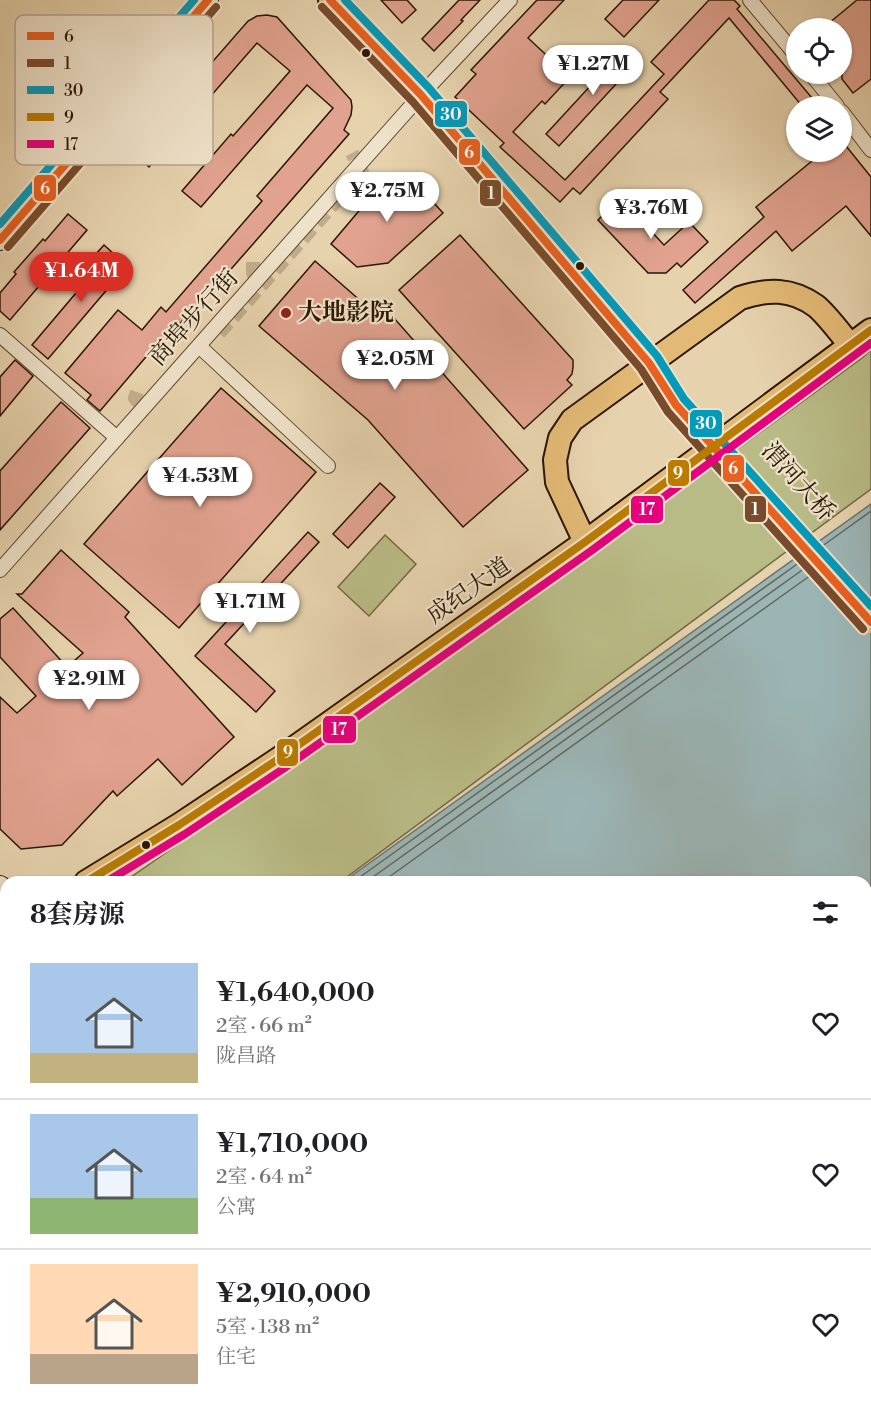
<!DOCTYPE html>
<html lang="zh">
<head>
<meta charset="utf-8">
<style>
	body { margin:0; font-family:"Libre Bodoni","Noto Serif SC",serif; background:#f6f6f6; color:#202124; height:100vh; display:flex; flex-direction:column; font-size:22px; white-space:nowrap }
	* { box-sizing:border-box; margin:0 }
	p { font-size:20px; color:#757577 }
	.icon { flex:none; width:33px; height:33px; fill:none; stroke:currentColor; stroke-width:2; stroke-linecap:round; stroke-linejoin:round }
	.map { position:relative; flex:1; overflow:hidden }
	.panel { position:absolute; left:0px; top:876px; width:872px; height:534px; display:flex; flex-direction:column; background:#fff; border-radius:18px 18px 0 0; box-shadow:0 2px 4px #0004 }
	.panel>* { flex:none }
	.tools { position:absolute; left:786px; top:18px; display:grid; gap:12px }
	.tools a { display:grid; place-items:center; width:66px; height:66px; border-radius:50%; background:#fff; box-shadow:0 2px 4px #0004; font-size:30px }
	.price { position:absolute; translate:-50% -51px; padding:0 14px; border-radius:21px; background:#fff; color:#222; font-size:20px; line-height:39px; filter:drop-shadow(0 2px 3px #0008) }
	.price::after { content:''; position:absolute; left:50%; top:36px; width:18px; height:14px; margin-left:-9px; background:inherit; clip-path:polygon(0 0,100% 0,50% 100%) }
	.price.on { background:#d93025; color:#fff }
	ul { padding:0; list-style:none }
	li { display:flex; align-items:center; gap:18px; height:150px; padding:0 30px }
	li+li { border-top:2px solid #e0e0e0 }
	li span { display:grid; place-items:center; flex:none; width:168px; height:120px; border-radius:0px; color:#555 }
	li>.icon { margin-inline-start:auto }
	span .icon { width:72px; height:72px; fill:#fffc; stroke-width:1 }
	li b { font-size:26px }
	h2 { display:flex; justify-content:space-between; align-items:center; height:72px; padding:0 30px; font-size:26px }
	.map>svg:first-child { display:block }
	.green { fill:#b9bb86; stroke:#726844; stroke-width:1.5 }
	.water { fill:#9bb5b5; stroke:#6e756d; stroke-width:1.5 }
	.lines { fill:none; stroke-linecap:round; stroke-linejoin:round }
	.shore { stroke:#63665c; stroke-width:1.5 }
	.building { fill:#e1a28f; stroke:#2b1602; stroke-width:1.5 }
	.street-tunnel { stroke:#c1ac8b; stroke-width:14; stroke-dasharray:14 7; stroke-linecap:butt }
	.street-casing { stroke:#5a452d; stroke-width:16 }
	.secondary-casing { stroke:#2b1602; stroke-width:22 }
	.primary-casing { stroke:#2b1602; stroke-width:26 }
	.highway-casing { stroke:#2b1602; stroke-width:28 }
	.street { stroke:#efe2ca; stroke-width:14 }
	.secondary { stroke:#efe2ca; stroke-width:20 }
	.primary { stroke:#e3b976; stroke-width:22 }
	.highway { stroke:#e3b976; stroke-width:26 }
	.primary-bridge-casing { stroke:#2b1602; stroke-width:26; stroke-linecap:butt }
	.primary-bridge { stroke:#e3b976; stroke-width:22 }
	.bus-1-casing { stroke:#efe2ca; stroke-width:12 }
	.bus-2-casing { stroke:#efe2ca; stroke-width:12 }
	.bus-3-casing { stroke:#efe2ca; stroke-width:12 }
	.bus-4-casing { stroke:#efe2ca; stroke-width:12 }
	.bus-5-casing { stroke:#efe2ca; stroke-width:12 }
	.bus-1 { stroke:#e86120; stroke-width:8 }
	.bus-2 { stroke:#7a4b2a; stroke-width:8 }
	.bus-3 { stroke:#049aba; stroke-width:8 }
	.bus-4 { stroke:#ba7b01; stroke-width:8 }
	.bus-5 { stroke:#e5007d; stroke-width:8 }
	.bus-dot { fill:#2b1602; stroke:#efe2ca; stroke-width:2 }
	.poi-dot { fill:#8f2418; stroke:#efe2ca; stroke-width:2 }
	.labels { text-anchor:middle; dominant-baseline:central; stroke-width:4.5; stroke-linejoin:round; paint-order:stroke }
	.poi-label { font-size:24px; font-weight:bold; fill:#2b1602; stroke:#efe2ca; text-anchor:start }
	.street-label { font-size:24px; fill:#2b1602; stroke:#efe2ca }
	.key { fill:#efe2ca; stroke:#b4a58e; stroke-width:1.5 }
	.key-label { font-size:16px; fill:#2b1602 }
	.line-badge { stroke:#efe2ca; stroke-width:2 }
	.badge-label { font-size:16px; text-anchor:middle; font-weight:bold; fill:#fff }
</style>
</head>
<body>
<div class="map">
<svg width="871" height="1410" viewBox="0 0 871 1410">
	<rect width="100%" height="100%" fill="#e6d2ad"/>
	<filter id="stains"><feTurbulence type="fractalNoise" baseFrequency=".00333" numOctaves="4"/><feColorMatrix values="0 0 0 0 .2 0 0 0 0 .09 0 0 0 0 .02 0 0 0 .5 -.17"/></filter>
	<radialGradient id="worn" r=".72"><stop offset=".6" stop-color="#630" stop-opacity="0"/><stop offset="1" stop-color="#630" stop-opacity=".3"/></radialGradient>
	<g class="green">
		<polygon points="871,350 871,489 340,882 124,882 591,556 862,358"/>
		<polygon points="385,535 416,564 369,616 338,587"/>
		<polygon points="6,964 6,1189 0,1195 0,969"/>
	</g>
	<g class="water">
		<polygon points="871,504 871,1124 866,1128 866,882 343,882"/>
		<polygon points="6,1197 6,1404 502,1404 496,1410 0,1410 0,1203"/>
	</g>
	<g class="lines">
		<g class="shore">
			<polyline points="821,547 871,511"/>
			<polyline points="353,882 800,562"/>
			<polyline points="366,882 805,568"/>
			<polyline points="382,882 811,575"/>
		</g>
	</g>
	<g class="building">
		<polygon points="381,0 407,0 416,10 402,23"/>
		<polygon points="459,0 480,0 461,20 463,21 434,51 422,39"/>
		<polygon points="537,0 564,0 528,38 570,77 545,104 542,101 513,132 565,180 664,74 651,62 709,0 734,0 740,6 737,9 812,98 802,106 729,18 660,92 668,99 580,194 573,188 560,202 500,147 504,143 455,97 476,74 471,70"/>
		<polygon points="623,0 659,0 624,37 605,19"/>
		<polygon points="857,0 871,0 871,79 853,93 842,79 842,28 823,28"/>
		<polygon points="267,15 277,17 351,100 352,107 351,115 344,130 349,134 184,323 182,321 155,354 151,351 100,411 87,400 91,395 65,373 118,310 142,330 161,307 166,312 262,201 257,196 333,108 307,85 201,207 182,191 231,134 233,136 290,71 257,43 149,167 133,153 248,21 257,16"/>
		<polygon points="627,46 640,58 559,146 546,134"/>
		<polygon points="842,141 871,177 871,236 846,206 792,251 776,231 695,303 683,290 764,217 756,207 823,152 842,152"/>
		<polygon points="400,176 414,181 443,213 388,263 357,267 331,244 385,180 392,177"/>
		<polygon points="620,198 664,245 689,222 708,242 681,267 677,263 666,273 648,273 598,220"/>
		<polygon points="68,214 87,230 10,320 0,311 0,293 16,274 14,272 43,239 45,241"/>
		<polygon points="460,235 573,360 573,367 572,374 567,380 572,385 524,429 399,290"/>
		<polygon points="104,245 127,266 48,359 32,345 103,261 95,255"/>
		<polygon points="315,261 370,309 379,301 528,470 463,527 368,420 259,326"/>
		<polygon points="15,360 33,376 0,416 0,377"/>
		<polygon points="221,388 316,472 179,628 84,544"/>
		<polygon points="61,402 90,428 0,530 0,471"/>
		<polygon points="380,483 395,497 348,548 333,534"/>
		<polygon points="308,532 319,542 225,644 275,691 256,712 195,656"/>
		<polygon points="61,550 129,612 125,617 234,737 182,785 158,759 117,796 113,791 62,845 21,849 0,829 0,697 17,713 36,696 0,657 0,619 13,608 67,667 83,653 17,594 22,594"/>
	</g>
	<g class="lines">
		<g class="street-tunnel">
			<polyline points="253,262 253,273 262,285"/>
			<polyline points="219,333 362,172 352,153"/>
			<polyline points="137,392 135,398 148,413"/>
			<polyline points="0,912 6,907"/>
		</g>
		<g class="street-casing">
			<g id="street">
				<polyline points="750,0 796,55"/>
				<polyline points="811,74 837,106"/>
				<polyline points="842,112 871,150"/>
				<polyline points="0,335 117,438"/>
				<polyline points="199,346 328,466"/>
				<polyline points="0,570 421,95 510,0"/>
				<polyline points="588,1404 595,1410"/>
			</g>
		</g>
		<g class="secondary-casing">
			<g id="secondary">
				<polyline points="0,240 208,0"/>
				<polyline points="0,886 6,891"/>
			</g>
		</g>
		<g class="primary-casing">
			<g id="primary">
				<polyline points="330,0 421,95 649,363 676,405"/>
				<path d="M 585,542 L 557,482 L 555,460 L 560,438 L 572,420 L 740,298 C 768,289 791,288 816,306 C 827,315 841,334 850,345"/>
				<polyline points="86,882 179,825 277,760 585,542 871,330"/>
				<polyline points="0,940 6,935"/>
				<polyline points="701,1410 703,1404"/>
			</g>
		</g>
		<g class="highway-casing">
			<g id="highway">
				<polyline points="866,1194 871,1190"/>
				<polyline points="866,1220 871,1216"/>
				<polyline points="652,1410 655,1404"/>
				<polyline points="674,1410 678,1404"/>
			</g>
		</g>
		<use href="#street" class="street"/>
		<use href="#secondary" class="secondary"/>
		<use href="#primary" class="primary"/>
		<use href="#highway" class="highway"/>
		<g class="primary-bridge-casing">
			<polyline id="primary-bridge" points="676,405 871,622"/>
		</g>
		<use href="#primary-bridge" class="primary-bridge"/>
		<g class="bus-1-casing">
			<g id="bus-1">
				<polyline points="330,0 421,95 649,363 676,405 871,622"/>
				<polyline points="0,240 208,0"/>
			</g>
		</g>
		<g class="bus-2-casing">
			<g id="bus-2">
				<polyline points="322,7 413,102 641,369 668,412 863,629"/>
				<polyline points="8,247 216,7"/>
			</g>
		</g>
		<g class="bus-3-casing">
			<g id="bus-3">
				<polyline points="345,0 429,88 657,356 684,399 871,606"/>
				<polyline points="0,224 194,0"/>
			</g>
		</g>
		<g class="bus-4-casing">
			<polyline id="bus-4" points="86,882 179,825 277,760 585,542 871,330"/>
		</g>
		<g class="bus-5-casing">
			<polyline id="bus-5" points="106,882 185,834 283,769 591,551 871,343"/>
		</g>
		<use href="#bus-1" class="bus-1"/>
		<use href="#bus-2" class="bus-2"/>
		<use href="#bus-3" class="bus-3"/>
		<use href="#bus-4" class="bus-4"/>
		<use href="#bus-5" class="bus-5"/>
	</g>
	<g class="bus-dot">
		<circle cx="366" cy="53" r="5"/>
		<circle cx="580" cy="266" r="5"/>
		<circle cx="146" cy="845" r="5"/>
	</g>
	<circle class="poi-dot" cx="286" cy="313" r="6"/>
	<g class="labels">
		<g class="poi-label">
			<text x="298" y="313">大地影院</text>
		</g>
		<g class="street-label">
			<text transform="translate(194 318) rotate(-48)">商埠步行街</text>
			<text transform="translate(798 482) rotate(48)">渭河大桥</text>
			<text transform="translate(469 591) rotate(-35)">成纪大道</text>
		</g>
	</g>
	<rect x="15" y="15" width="198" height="150" rx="9" class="key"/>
	<rect x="27" y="32" width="27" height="8" fill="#e86120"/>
	<rect x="27" y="59" width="27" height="8" fill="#7a4b2a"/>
	<rect x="27" y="86" width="27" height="8" fill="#049aba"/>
	<rect x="27" y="113" width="27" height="8" fill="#ba7b01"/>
	<rect x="27" y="140" width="27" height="8" fill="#e5007d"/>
	<g class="key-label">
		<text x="64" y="42">6</text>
		<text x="64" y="69">1</text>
		<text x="64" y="96">30</text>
		<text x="64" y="123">9</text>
		<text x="64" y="150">17</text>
	</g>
	<g class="line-badge">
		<rect x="434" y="100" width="34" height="28" rx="6" fill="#049aba"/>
		<rect x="458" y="138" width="23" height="28" rx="6" fill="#e86120"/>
		<rect x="33" y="174" width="24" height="28" rx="6" fill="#e86120"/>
		<rect x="479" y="179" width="23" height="28" rx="6" fill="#7a4b2a"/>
		<rect x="689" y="409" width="34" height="29" rx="6" fill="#049aba"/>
		<rect x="722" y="454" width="23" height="29" rx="6" fill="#e86120"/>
		<rect x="667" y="459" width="23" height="28" rx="6" fill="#ba7b01"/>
		<rect x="744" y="495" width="23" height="28" rx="6" fill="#7a4b2a"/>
		<rect x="630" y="495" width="34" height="29" rx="6" fill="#e5007d"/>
		<rect x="322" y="715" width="35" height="29" rx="6" fill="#e5007d"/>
		<rect x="276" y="738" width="23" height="29" rx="6" fill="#ba7b01"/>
	</g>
	<g class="badge-label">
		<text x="451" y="120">30</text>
		<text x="469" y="158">6</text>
		<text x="45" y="194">6</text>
		<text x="491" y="199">1</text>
		<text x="706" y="429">30</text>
		<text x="733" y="474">6</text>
		<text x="678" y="479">9</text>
		<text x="755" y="515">1</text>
		<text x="647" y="515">17</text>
		<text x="339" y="735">17</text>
		<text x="288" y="758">9</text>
	</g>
	<rect width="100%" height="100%" filter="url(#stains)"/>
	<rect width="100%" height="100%" fill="url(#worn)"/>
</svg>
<div class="tools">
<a><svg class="icon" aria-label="locate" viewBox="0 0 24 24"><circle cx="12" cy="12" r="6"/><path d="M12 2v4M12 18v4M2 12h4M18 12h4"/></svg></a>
<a><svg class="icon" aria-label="layers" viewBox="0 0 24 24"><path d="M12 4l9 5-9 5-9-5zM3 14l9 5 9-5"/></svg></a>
</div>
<b class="price" style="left:593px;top:96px">¥1.27M</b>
<b class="price" style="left:387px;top:223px">¥2.75M</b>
<b class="price" style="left:651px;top:240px">¥3.76M</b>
<b class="price on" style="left:81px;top:303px">¥1.64M</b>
<b class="price" style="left:395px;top:391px">¥2.05M</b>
<b class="price" style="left:200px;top:508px">¥4.53M</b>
<b class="price" style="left:250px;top:634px">¥1.71M</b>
<b class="price" style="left:89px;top:711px">¥2.91M</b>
<section class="panel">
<h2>8套房源<svg class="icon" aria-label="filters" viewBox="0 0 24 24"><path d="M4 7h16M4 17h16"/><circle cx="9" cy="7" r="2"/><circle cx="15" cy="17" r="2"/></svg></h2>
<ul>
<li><span style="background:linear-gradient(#a9c7e8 75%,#c2b280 0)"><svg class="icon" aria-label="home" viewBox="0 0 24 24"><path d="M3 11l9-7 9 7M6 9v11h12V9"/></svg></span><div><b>¥1,640,000</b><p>2室 · 66 m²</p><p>陇昌路</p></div><svg class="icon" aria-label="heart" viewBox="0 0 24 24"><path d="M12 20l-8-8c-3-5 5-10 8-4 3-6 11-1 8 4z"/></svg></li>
<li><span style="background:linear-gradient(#a9c7e8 70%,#8fb573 0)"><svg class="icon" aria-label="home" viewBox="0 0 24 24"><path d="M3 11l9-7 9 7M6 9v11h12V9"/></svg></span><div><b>¥1,710,000</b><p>2室 · 64 m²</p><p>公寓</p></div><svg class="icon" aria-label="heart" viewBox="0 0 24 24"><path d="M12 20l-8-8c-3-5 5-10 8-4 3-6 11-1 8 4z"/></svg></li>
<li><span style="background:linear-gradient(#ffd9b3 75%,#b9a48a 0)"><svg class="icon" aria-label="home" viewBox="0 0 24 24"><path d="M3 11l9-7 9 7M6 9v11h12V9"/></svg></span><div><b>¥2,910,000</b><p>5室 · 138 m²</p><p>住宅</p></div><svg class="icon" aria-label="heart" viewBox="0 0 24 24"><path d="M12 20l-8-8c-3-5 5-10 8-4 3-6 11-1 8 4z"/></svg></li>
</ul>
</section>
</div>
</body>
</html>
